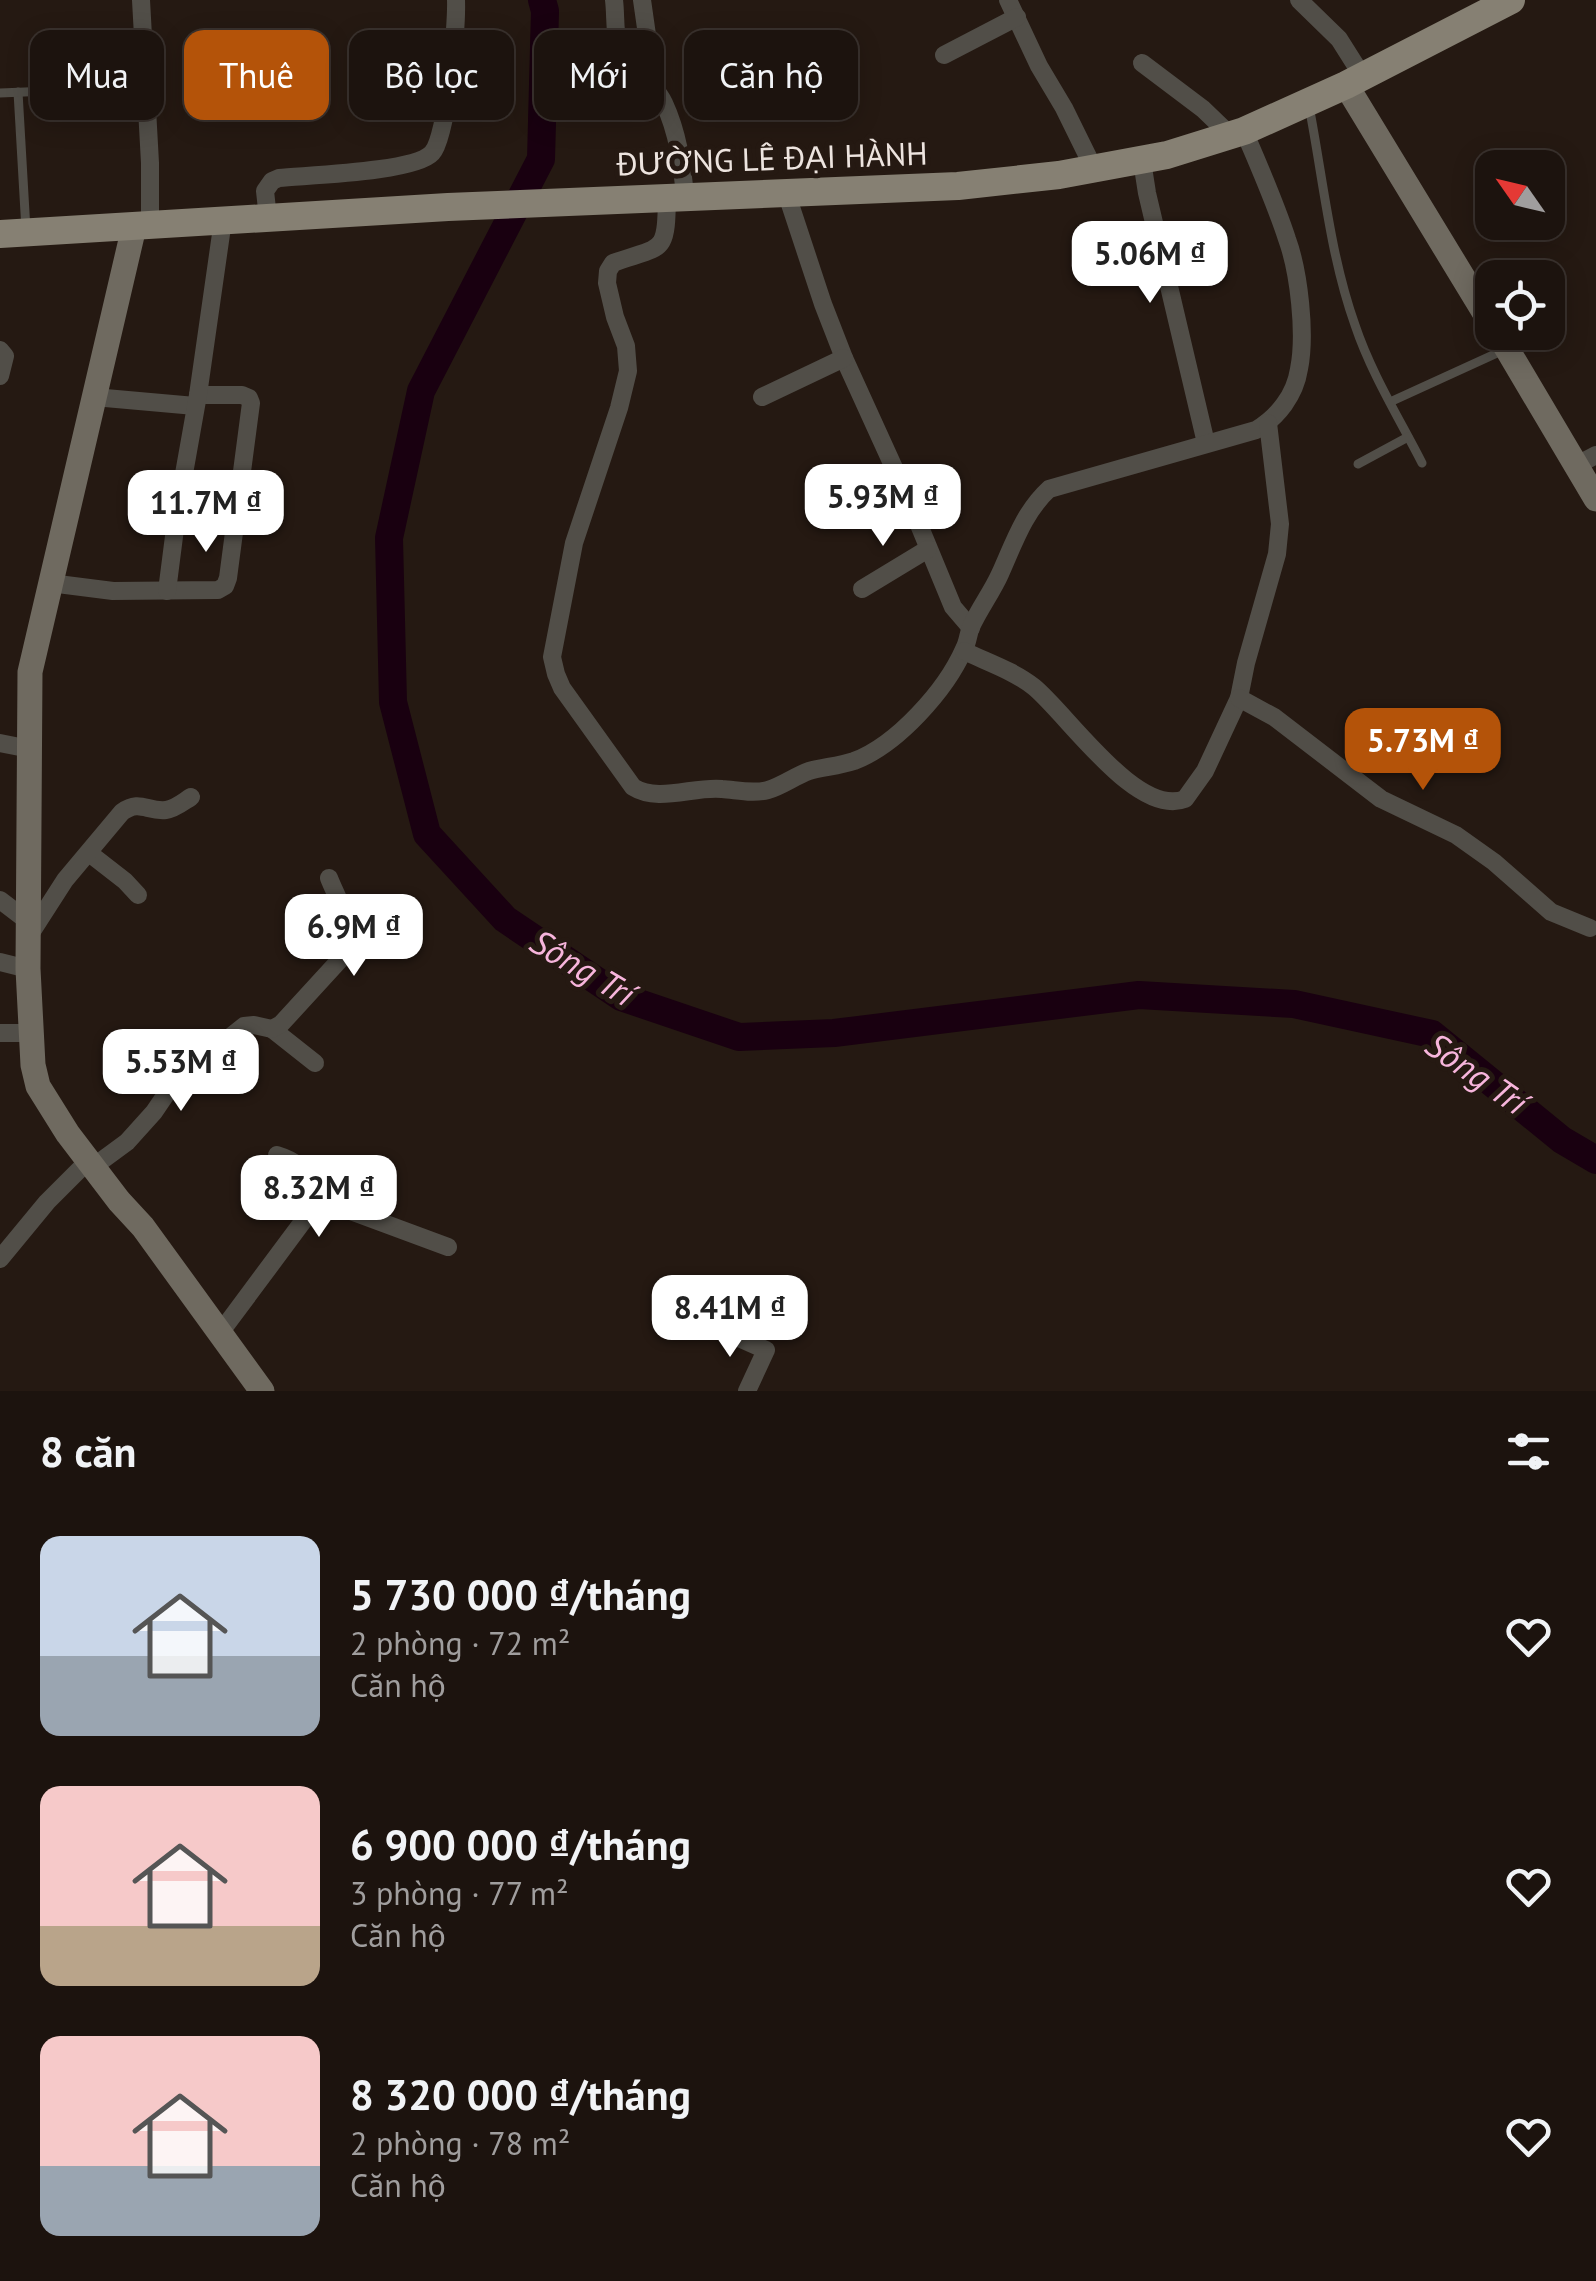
<!DOCTYPE html>
<html lang="vi">
<head>
<meta charset="utf-8">
<style>
	body { margin:0; font-family:"PT Sans",sans-serif; background:#251c17; color:#f1f3f6; height:100vh; display:flex; flex-direction:column; font-size:38px; white-space:nowrap }
	* { box-sizing:border-box; margin:0 }
	p { font-size:32px; color:#a09e9e }
	.icon { flex:none; width:55px; height:55px; fill:none; stroke:currentColor; stroke-width:2; stroke-linecap:round; stroke-linejoin:round }
	.map { position:relative; height:1391px; overflow:hidden }
	.panel { display:flex; flex-direction:column; background:#1c130e; flex:1 }
	.panel>* { flex:none }
	.top-card { position:absolute; left:30px; top:30px; width:1000px; height:90px; display:flex; gap:20px }
	.needle { width:65px; rotate:304deg }
	.fabs { position:absolute; left:1475px; top:150px; display:grid; gap:20px }
	.fabs a { display:grid; place-items:center; width:90px; height:90px; border-radius:20px; background:#1c130e; box-shadow:0 5px 25px #0003,0 0 0 2px #3a322e; font-size:50px }
	.price { position:absolute; translate:-50% -85px; padding:0 22px; border-radius:20px; background:#fff; color:#222; font-size:32px; line-height:65px; filter:drop-shadow(0 2px 5px #0008) }
	.price::after { content:''; position:absolute; left:50%; top:60px; width:30px; height:22px; margin-left:-15px; background:inherit; clip-path:polygon(0 0,100% 0,50% 100%) }
	.price.selected { background:#b45309; color:#fff }
	ul { padding:0; list-style:none }
	li { display:flex; align-items:center; gap:30px; height:250px; padding:0 40px }
	li span { display:grid; place-items:center; flex:none; width:280px; height:200px; border-radius:20px; color:#555 }
	li>.icon { margin-inline-start:auto }
	span .icon { width:120px; height:120px; fill:#fffc; stroke-width:1 }
	li b { font-size:42px }
	h2 { display:flex; justify-content:space-between; align-items:center; height:120px; padding:0 40px; font-size:42px }
	.chip { padding:0 35px; border-radius:20px; background:#1c130e; box-shadow:0 5px 25px #0003,0 0 0 2px #3a322e; font-size:35px; line-height:90px }
	.chip.selected { background:#b45309; color:#fff }
	.map>svg:first-child { display:block }
	.lines { fill:none; stroke-linecap:round; stroke-linejoin:round }
	.river { stroke:#190010; stroke-width:28 }
	.lane { stroke:#514e48; stroke-width:9 }
	.street { stroke:#514e48; stroke-width:18 }
	.secondary { stroke:#6f6a60; stroke-width:25 }
	.primary { stroke:#868073; stroke-width:28 }
	.labels { text-anchor:middle; dominant-baseline:central; stroke-width:10; stroke-linejoin:round; paint-order:stroke }
	.street-label { font-size:32px; fill:#ede4df; stroke:#251912 }
	.water-label { font-size:35px; font-style:italic; fill:#f7b5dc; stroke:#251912 }
</style>
</head>
<body>
<div class="map">
<svg width="1596" height="1391" viewBox="0 0 1596 1391">
	<rect width="100%" height="100%" fill="#251912"/>
	<g class="lines">
		<polyline class="river" points="542,0 545,11 541,159 421,391 389,538 393,702 427,834 505,919 621,997 739,1037 834,1033 1139,995 1294,1004 1432,1034 1562,1140 1596,1160"/>
		<g class="lane">
			<polyline points="18,92 26,230"/>
			<polyline points="0,93 146,87"/>
			<path d="M 1309,106 C 1323,178 1330,255 1355,325 C 1371,373 1399,418 1422,463"/>
			<polyline points="1390,402 1506,349"/>
			<polyline points="1358,464 1408,437"/>
		</g>
		<g class="street">
			<polyline points="141,0 150,163 150,226"/>
			<path d="M 614,0 C 616,15 614,33 619,48 C 626,64 654,82 664,103 C 678,133 682,164 685,196"/>
			<polyline points="642,0 647,35"/>
			<polyline points="1008,0 1039,66 1064,108 1094,169"/>
			<polyline points="1299,0 1339,39 1363,77"/>
			<polyline points="944,55 1017,17"/>
			<polyline points="1142,63 1203,109 1230,135"/>
			<polyline points="1142,161 1147,193 1206,443"/>
			<polyline points="786,192 823,304 844,358 910,503 953,607 971,628"/>
			<path d="M 667,197 C 666,255 664,245 613,263 L 608,271 L 607,283 L 615,317 L 626,346 L 628,371 L 619,408 L 574,543 L 552,657 L 556,674 L 562,688 L 633,787 C 658,803 694,786 722,789 C 737,790 753,794 768,790 C 782,786 795,776 809,771 C 824,767 839,766 854,761 C 897,745 946,690 964,649 C 968,642 968,634 971,627 C 979,609 992,592 1000,574 C 1014,543 1024,512 1049,489 L 1256,430 C 1278,417 1295,395 1299,369 C 1306,334 1299,272 1287,239 C 1275,202 1259,166 1244,131"/>
			<path d="M 268,218 L 265,191 L 272,181 L 279,178 C 309,175 415,172 432,153 C 447,137 457,26 456,0"/>
			<polyline points="0,350 5,356 0,376"/>
			<polyline points="94,397 195,406"/>
			<polyline points="762,397 844,358"/>
			<polyline points="1575,466 1596,455"/>
			<polyline points="50,583 113,591 218,590 225,586 228,578 251,403 249,398 242,395 198,395"/>
			<polyline points="862,589 928,549"/>
			<polyline points="167,591 177,513 198,395 223,220"/>
			<path d="M 964,651 C 987,662 1014,671 1034,687 C 1068,715 1137,818 1185,799 L 1205,771 L 1239,698 L 1246,663 L 1277,554 L 1280,524 L 1268,423"/>
			<polyline points="1239,698 1274,717 1381,799 1456,835 1494,862 1551,912 1590,928"/>
			<polyline points="0,743 30,749"/>
			<polyline points="89,853 125,881 138,895"/>
			<polyline points="0,900 29,922"/>
			<path d="M 29,936 L 65,880 L 122,812 C 140,799 147,812 166,810 C 175,809 183,802 191,797"/>
			<polyline points="0,962 28,969"/>
			<polyline points="272,1029 315,1063"/>
			<polyline points="0,1033 31,1033"/>
			<path d="M 277,1155 C 313,1166 312,1186 305,1219"/>
			<path d="M 93,1167 L 127,1142 L 154,1112 L 175,1081 L 244,1026 L 254,1025 L 272,1029 L 281,1024 L 347,952 C 357,930 337,899 329,878"/>
			<polyline points="0,1259 47,1202 88,1161"/>
			<polyline points="714,1327 766,1350 747,1391"/>
			<path d="M 220,1333 L 304,1220 C 315,1207 324,1205 340,1207 L 448,1247"/>
		</g>
		<g class="secondary">
			<polyline points="1346,85 1492,325"/>
			<polyline points="134,227 30,672 28,969 33,1065 38,1086 68,1134 119,1201 143,1227 262,1391"/>
			<polyline points="1497,332 1596,499"/>
		</g>
		<polyline class="primary" points="0,234 448,207 958,186 1059,175 1167,155 1244,131 1346,85 1511,0"/>
	</g>
	<g class="labels">
		<g class="street-label">
			<text transform="translate(772 158) rotate(-2)">ĐƯỜNG LÊ ĐẠI HÀNH</text>
		</g>
		<g class="water-label">
			<text transform="translate(583 967) rotate(31)">Sông Trí</text>
			<text transform="translate(1477 1073) rotate(35)">Sông Trí</text>
		</g>
	</g>
</svg>
<div class="fabs">
<a><svg class="needle" viewBox="-14 -14 28 28"><path d="M0-13l5 13h-10z" fill="#e53935"/><path d="M0 13l5-13h-10z" fill="#a09e9e"/></svg></a>
<a><svg class="icon" aria-label="locate" viewBox="0 0 24 24"><circle cx="12" cy="12" r="6"/><path d="M12 2v4M12 18v4M2 12h4M18 12h4"/></svg></a>
</div>
<b class="price" style="left:1150px;top:306px">5.06M ₫</b>
<b class="price" style="left:883px;top:549px">5.93M ₫</b>
<b class="price" style="left:206px;top:555px">11.7M ₫</b>
<b class="price selected" style="left:1423px;top:793px">5.73M ₫</b>
<b class="price" style="left:354px;top:979px">6.9M ₫</b>
<b class="price" style="left:181px;top:1114px">5.53M ₫</b>
<b class="price" style="left:319px;top:1240px">8.32M ₫</b>
<b class="price" style="left:730px;top:1360px">8.41M ₫</b>
<div class="top-card">
<a class="chip">Mua</a>
<a class="chip selected">Thuê</a>
<a class="chip">Bộ lọc</a>
<a class="chip">Mới</a>
<a class="chip">Căn hộ</a>
</div>
</div>
<section class="panel">
<h2>8 căn<svg class="icon" aria-label="filters" viewBox="0 0 24 24"><path d="M4 7h16M4 17h16"/><circle cx="9" cy="7" r="2"/><circle cx="15" cy="17" r="2"/></svg></h2>
<ul>
<li><span style="background:linear-gradient(#c9d6e8 60%,#9aa5b1 0)"><svg class="icon" aria-label="home" viewBox="0 0 24 24"><path d="M3 11l9-7 9 7M6 9v11h12V9"/></svg></span><div><b>5 730 000 ₫/tháng</b><p>2 phòng · 72 m²</p><p>Căn hộ</p></div><svg class="icon" aria-label="heart" viewBox="0 0 24 24"><path d="M12 20l-8-8c-3-5 5-10 8-4 3-6 11-1 8 4z"/></svg></li>
<li><span style="background:linear-gradient(#f6c9c9 70%,#b9a48a 0)"><svg class="icon" aria-label="home" viewBox="0 0 24 24"><path d="M3 11l9-7 9 7M6 9v11h12V9"/></svg></span><div><b>6 900 000 ₫/tháng</b><p>3 phòng · 77 m²</p><p>Căn hộ</p></div><svg class="icon" aria-label="heart" viewBox="0 0 24 24"><path d="M12 20l-8-8c-3-5 5-10 8-4 3-6 11-1 8 4z"/></svg></li>
<li><span style="background:linear-gradient(#f6c9c9 65%,#9aa5b1 0)"><svg class="icon" aria-label="home" viewBox="0 0 24 24"><path d="M3 11l9-7 9 7M6 9v11h12V9"/></svg></span><div><b>8 320 000 ₫/tháng</b><p>2 phòng · 78 m²</p><p>Căn hộ</p></div><svg class="icon" aria-label="heart" viewBox="0 0 24 24"><path d="M12 20l-8-8c-3-5 5-10 8-4 3-6 11-1 8 4z"/></svg></li>
</ul>
</section>
</body>
</html>
